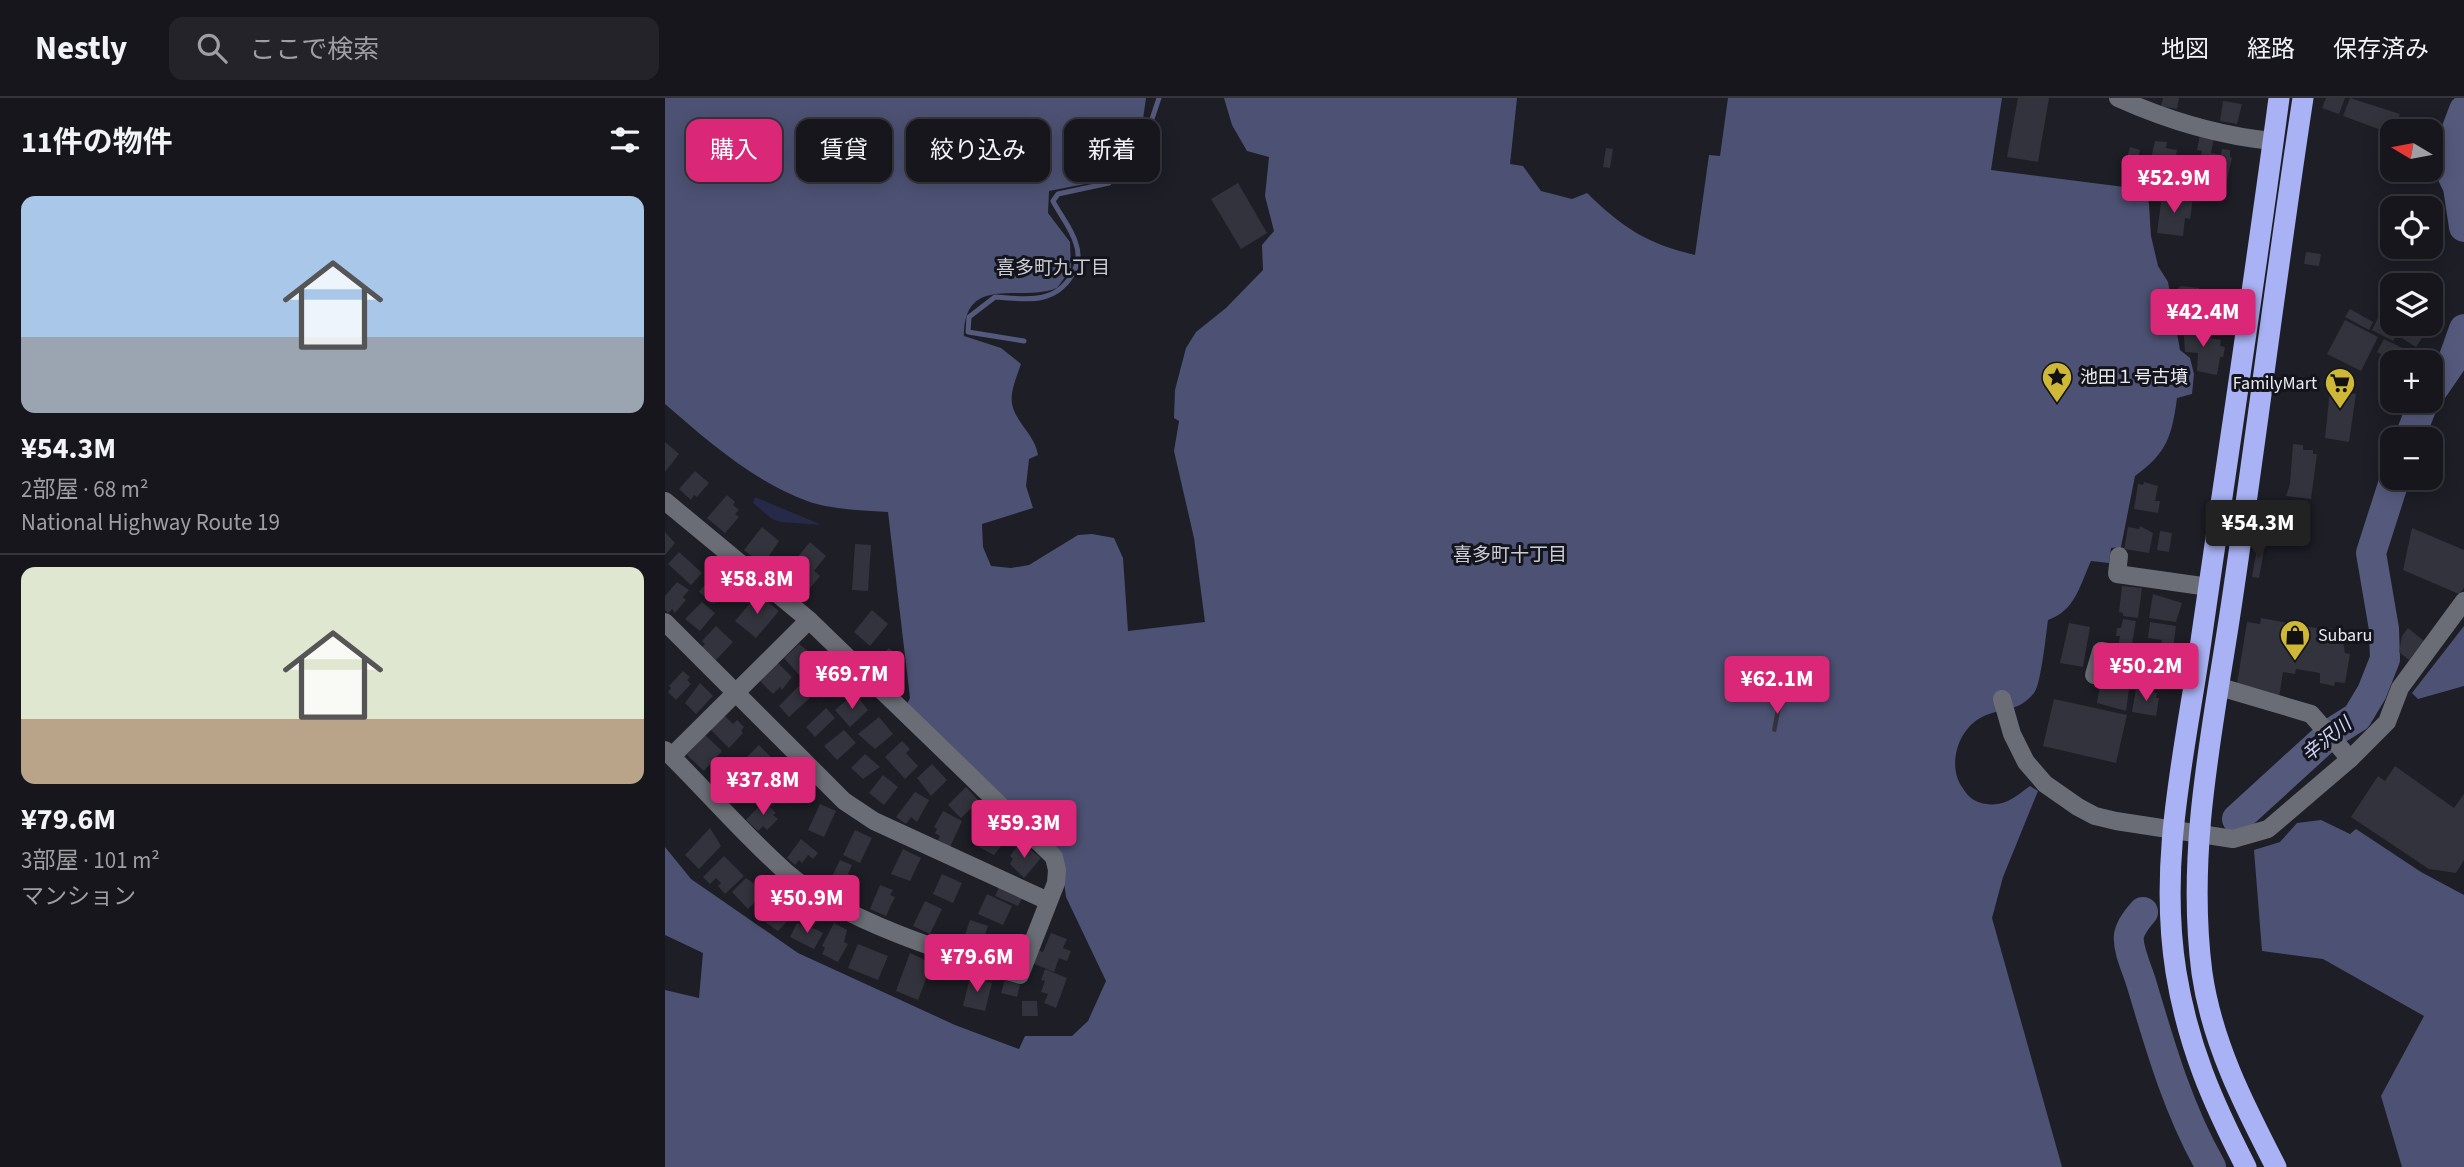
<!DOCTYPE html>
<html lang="ja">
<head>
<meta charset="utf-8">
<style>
	body { margin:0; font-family:"Source Sans 3","Noto Sans JP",sans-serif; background:#232329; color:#f1f3f6; height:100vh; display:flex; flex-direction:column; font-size:26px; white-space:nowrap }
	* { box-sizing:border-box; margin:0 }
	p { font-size:23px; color:#9e9fa3 }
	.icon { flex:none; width:38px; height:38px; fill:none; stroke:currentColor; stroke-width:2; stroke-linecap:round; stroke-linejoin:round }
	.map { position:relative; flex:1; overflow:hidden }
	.details { display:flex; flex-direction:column; background:#16161c; width:665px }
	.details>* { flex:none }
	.hud { position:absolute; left:21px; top:21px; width:665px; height:63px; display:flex; gap:14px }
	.needle { width:46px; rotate:280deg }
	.controls { position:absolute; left:1715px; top:21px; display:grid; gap:14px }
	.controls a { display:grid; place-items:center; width:63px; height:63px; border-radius:14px; background:#16161c; box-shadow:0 4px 18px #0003,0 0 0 2px #35353b; font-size:35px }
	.price { position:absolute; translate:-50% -60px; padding:0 16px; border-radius:7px; background:#db2777; color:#fff; font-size:23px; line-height:46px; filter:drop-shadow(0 2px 4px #0008) }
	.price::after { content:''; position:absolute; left:50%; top:42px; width:21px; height:16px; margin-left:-10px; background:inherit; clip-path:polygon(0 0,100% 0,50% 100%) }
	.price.active { background:#222; color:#fff }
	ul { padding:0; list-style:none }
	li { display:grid; align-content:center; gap:14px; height:371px; padding:0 21px }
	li+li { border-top:2px solid #35353b }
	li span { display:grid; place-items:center; height:217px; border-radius:14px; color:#555 }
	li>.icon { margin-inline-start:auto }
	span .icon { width:126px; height:126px; fill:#fffc; stroke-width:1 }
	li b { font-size:30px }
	h2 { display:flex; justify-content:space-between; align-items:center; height:84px; padding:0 21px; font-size:30px }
	.chip { padding:0 24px; border-radius:14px; background:#16161c; box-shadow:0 4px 18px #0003,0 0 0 2px #35353b; font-size:24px; line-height:63px }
	.chip.active { background:#db2777; color:#fff }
	header { display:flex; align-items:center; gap:42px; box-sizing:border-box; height:98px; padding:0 35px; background:#16161c; border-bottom:2px solid #35353b }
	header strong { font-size:33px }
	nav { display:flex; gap:38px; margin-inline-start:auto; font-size:24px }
	.search { width:490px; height:63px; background:#232329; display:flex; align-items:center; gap:18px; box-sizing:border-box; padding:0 24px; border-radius:14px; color:#9e9fa3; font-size:26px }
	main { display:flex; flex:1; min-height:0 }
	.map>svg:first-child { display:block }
	.green { fill:#262947 }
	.forest { fill:#4d5274 }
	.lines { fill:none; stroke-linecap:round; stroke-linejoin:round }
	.stream { stroke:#555a7d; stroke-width:5 }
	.river { stroke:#555a7d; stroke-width:30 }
	.building { fill:#32333c }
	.minor { stroke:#6b6d76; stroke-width:18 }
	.highway { stroke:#a9b2f4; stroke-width:21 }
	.labels { text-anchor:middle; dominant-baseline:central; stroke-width:6; stroke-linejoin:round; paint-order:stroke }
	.poi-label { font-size:18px; fill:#ebecf1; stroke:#14151c; text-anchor:start }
	.neighbourhood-label { font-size:19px; fill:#cbcdd7; stroke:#14151c }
	.water-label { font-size:19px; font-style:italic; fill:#ced4f9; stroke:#14151c }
</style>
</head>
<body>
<header>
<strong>Nestly</strong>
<div class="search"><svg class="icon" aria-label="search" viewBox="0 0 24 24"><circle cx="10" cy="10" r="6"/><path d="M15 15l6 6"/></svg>ここで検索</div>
<nav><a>地図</a><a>経路</a><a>保存済み</a></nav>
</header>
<main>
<section class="details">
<h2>11件の物件<svg class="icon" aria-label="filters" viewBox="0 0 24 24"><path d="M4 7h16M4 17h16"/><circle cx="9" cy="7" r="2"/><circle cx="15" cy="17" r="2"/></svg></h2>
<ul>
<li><span style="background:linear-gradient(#a9c7e8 65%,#9aa5b1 0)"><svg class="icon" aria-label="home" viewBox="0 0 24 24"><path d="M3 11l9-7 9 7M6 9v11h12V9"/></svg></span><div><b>¥54.3M</b><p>2部屋 · 68 m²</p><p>National Highway Route 19</p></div></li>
<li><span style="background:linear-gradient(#dfe7d0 70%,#b9a48a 0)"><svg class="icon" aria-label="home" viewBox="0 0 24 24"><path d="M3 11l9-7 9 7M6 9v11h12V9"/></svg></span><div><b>¥79.6M</b><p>3部屋 · 101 m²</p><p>マンション</p></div></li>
</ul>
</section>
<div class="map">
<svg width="1799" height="1069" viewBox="0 0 1799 1069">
	<rect width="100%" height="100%" fill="#1d1e26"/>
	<polygon class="green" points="90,399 157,427 115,424 107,421 88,405"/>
	<g class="forest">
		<path d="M 0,0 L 481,0 L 477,28 L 439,70 L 420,86 L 384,93 L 383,115 L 405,144 L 406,171 L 392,190 C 356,205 299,175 299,238 L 336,250 L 356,266 C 352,278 345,293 347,306 C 351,325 370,337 373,357 L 364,361 L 361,388 L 368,410 L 317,426 L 318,449 L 326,468 L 346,470 L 364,467 L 413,437 L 427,436 L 449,440 L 458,460 L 463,533 L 540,524 L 529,440 L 509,353 L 514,323 L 509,320 L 510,292 L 521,250 L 531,234 L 561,210 L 598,172 L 597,147 L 609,133 L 600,98 L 604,59 L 582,53 L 567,27 L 559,0 L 852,0 L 845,66 L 858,68 L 876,93 L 907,101 L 922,95 C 957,129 982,146 1030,157 L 1044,57 L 1055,58 L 1063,0 L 1337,0 L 1326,72 L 1483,92 L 1486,138 L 1493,168 L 1503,184 L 1515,252 L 1525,260 L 1529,276 L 1527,296 L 1512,300 C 1507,338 1502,355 1470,378 L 1456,449 L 1446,450 L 1444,465 L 1426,463 C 1415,487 1410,513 1383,522 C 1381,536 1376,587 1369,595 C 1353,615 1337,609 1317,619 C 1293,631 1282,667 1297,689 C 1303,699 1310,705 1322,706 C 1340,709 1351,698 1365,688 L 1373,693 L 1338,779 L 1327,820 L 1397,1069 L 0,1069 L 0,892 L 34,900 L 38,855 L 0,837 L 0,749 L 26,781 L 133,855 L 290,927 L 354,951 L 360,938 L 407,938 L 423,923 L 441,883 L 401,799 L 396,761 L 388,745 L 242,606 L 245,600 L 223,414 C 197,412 167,412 142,403 C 87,382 44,344 0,306 Z"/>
		<polygon points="1799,528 1799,588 1753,601 1747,595"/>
		<polygon points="1656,722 1685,736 1691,731 1756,774 1799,797 1799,1069 1737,1069 1716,998 1759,918 1658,861 1597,853 1589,752 1615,744 1632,725"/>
	</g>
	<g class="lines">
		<path class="stream" d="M 359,243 L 303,234 L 304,219 L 330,199 C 361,201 389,207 407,177 C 413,167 415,157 411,146 C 407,131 395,117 388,103 L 393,96 L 444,85 L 449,67 L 485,27 L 494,0"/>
		<g class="river">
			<polyline points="1799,12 1788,41 1785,72 1793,89 1799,129"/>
			<polyline points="1766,294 1788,262 1799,231"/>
			<polyline points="1744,341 1759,303"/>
			<polyline points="1572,721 1665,636 1692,619 1707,594 1720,561 1719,531 1706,455 1730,380"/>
			<path d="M 1478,814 C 1472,821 1466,828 1464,837 C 1462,850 1472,871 1476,884 C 1495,948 1513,1011 1546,1069"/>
		</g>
	</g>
	<g class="building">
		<polygon points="1353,0 1384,0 1373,64 1342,59"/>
		<polygon points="1498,0 1514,0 1512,11 1496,8"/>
		<polygon points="1661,0 1680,0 1674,16 1657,10"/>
		<polygon points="1685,0 1735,16 1727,36 1678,18"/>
		<polygon points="1558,3 1577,6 1572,26 1555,23"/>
		<polygon points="1535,36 1549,39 1546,55 1556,57 1557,51 1565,52 1565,59 1567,60 1558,99 1537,96 1540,72 1533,71 1537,53 1532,52"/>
		<polygon points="1490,43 1502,44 1501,50 1512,52 1509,68 1513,69 1510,90 1484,86 1485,83 1474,81 1476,64 1485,65"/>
		<polygon points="1465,49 1475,52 1472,63 1462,60"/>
		<polygon points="941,50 948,51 945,70 938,69"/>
		<polygon points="573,85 602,135 576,151 546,101"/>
		<polygon points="1497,97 1528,100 1525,121 1520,120 1518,138 1492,135"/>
		<polygon points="1641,154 1656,156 1654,168 1639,166"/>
		<polygon points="1516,188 1534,190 1537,207 1533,207 1532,223 1514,221 1512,208 1513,190"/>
		<polygon points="1766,191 1777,193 1775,206 1766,204"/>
		<polygon points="1718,210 1727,215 1727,226 1738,226 1728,243 1707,232"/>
		<polygon points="1685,211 1708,224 1704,232 1680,219"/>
		<polygon points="1680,222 1713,239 1696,273 1662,256"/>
		<polygon points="1518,225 1534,226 1534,238 1556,242 1555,248 1560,249 1558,259 1555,259 1552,277 1532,273 1533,255 1520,254"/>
		<polygon points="1740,230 1757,240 1751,249 1735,239"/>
		<polygon points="1719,241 1739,251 1732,264 1712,254"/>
		<polygon points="1665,292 1691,296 1684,344 1660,340"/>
		<polygon points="0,344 14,356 0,374"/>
		<polygon points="1628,346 1638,347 1638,352 1648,352 1648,356 1652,356 1646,401 1621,398 1625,386"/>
		<polygon points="30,373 44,385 32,399 29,397 26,402 14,391"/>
		<polygon points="1479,384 1493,388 1490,403 1495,403 1493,415 1469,411 1473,386 1478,387"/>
		<polygon points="62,397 70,404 68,407 74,412 70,416 74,419 60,435 42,420"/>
		<polygon points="1475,428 1488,435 1484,455 1459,451 1463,429 1474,431"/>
		<polygon points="97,429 114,443 98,467 79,452"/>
		<polygon points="1747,430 1799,452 1799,490 1794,496 1738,472"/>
		<polygon points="1495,433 1507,435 1504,454 1492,452"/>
		<polygon points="0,434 10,445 0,457"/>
		<polygon points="145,444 161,458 149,473 155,478 140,496 118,477"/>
		<polygon points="1593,444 1600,446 1594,480 1587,479"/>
		<polygon points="190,446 206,447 203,493 187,492"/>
		<polygon points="14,454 37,475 26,487 3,466"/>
		<polygon points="52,472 67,484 49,506 34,494"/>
		<polygon points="12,484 24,492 18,499 21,502 10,515 7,511 3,515 0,512 0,498"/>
		<polygon points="1457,488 1477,490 1473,520 1458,518 1458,515 1454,514"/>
		<polygon points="93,496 114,513 91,540 70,523"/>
		<polygon points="1488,496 1517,505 1511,524 1484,520"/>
		<polygon points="37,504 50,515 35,533 20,521"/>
		<polygon points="207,512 223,526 205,548 189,534"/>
		<polygon points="1596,520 1661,532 1662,530 1676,532 1680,555 1685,556 1680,585 1670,584 1669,588 1655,585 1655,575 1631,571 1630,576 1618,574 1614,600 1572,586 1582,524 1595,526"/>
		<polygon points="1458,521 1471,523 1466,551 1453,548 1455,538 1451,538 1452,530 1456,530"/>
		<polygon points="1485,524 1511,528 1508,551 1495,549 1497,542 1483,540"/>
		<polygon points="1404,525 1425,529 1418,569 1395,565"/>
		<polygon points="51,528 68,544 51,562 37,549 40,546 37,543"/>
		<polygon points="1743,530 1759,543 1744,562 1734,554 1737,538"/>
		<polygon points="134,546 153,561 135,578 119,560"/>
		<polygon points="224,550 236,561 221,577 209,566"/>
		<polygon points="1443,561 1460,564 1459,573 1464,574 1462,587 1442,584 1443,579 1440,578"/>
		<polygon points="112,564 127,579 117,592 115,589 108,596 95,583 98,581 95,578"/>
		<polygon points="1487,568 1505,571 1502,590 1484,587"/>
		<polygon points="163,571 177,584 158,600 146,589"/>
		<polygon points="18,573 25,579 22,582 26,586 11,602 3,594 6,590 4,588"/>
		<polygon points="35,585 48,598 31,616 20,605"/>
		<polygon points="1435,587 1464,591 1461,613 1432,605"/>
		<polygon points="134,588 145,600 124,619 114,608"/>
		<polygon points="1471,591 1492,595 1491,600 1494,600 1491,618 1467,614"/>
		<polygon points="192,598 203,612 185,629 170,612 183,601 185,603"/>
		<polygon points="1389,601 1462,617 1451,665 1378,648"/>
		<polygon points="1112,604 1117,605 1111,634 1107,633"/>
		<polygon points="161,610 170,620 150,639 141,629"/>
		<polygon points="58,616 68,626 72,622 79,629 76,633 78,635 64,650 44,630"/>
		<polygon points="214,619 228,636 210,651 193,636"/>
		<polygon points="179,632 191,645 172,662 159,648"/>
		<polygon points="40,637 57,653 39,673 22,657"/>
		<polygon points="237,643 245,651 241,655 253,668 240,681 220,659"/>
		<polygon points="94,647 108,661 103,665 106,667 91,682 75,666"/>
		<polygon points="200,656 215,669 198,681 186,670"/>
		<polygon points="267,666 282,682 266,698 252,680"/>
		<polygon points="70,667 82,679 67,698 64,695 60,700 49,689"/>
		<polygon points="1730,668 1789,710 1799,696 1799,762 1791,775 1764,771 1686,719 1713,678 1720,683"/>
		<polygon points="130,677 140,687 121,706 111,695"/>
		<polygon points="218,677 233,689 219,707 204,695"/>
		<polygon points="301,689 314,703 296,720 283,707"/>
		<polygon points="250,694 264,702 252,724 246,719 241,726 231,719"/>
		<polygon points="99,703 111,715 108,717 113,721 102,732 98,728 93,733 81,722"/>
		<polygon points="155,706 171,713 159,739 143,732"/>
		<polygon points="278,713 297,723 285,749 273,742 275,738 270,735 272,731 269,729"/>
		<polygon points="334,723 347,734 329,757 314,749"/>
		<polygon points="45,730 56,748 34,771 20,757"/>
		<polygon points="190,732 207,740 195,765 178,757"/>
		<polygon points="136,741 153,755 148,761 143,757 137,765 134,762 130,767 122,760"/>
		<polygon points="356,744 376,760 359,780 345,766 348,761 345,758"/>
		<polygon points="238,751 256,760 245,783 226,776"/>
		<polygon points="59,758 79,778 60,796 53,788 56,785 51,780 45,786 38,779"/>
		<polygon points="175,762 187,767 183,776 187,778 181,791 177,790 175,795 162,789"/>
		<polygon points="277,776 297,785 288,805 268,796"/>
		<polygon points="81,780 100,794 83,811 67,794"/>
		<polygon points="215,787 228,792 225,797 230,799 221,818 205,811"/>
		<polygon points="334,789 358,799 353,808 330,798"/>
		<polygon points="322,796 347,808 338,827 313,816"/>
		<polygon points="111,801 130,815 113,833 96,821"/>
		<polygon points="260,803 277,811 265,836 248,828"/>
		<polygon points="305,822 323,828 315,852 297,846"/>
		<polygon points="132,825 139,828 140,826 158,835 149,851 125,839"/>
		<polygon points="169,825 182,832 179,844 183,846 173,864 157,856 160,850 157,848"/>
		<polygon points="386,835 402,841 398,850 406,853 402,863 394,860 389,874 365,864 370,851 378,854"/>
		<polygon points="193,846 223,858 213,882 183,870"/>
		<polygon points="245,855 267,865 253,902 231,893"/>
		<polygon points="380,871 402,880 391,910 379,905 383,896 376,894 380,883 376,882"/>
		<polygon points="305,879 327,885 320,913 298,908"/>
		<polygon points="340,882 355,887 352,899 336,895"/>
		<polygon points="357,903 372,903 373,918 357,918"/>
	</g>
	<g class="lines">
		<g class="minor">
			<path d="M 1453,0 C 1502,22 1555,38 1608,43"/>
			<path d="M 0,403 L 144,522 L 389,759 L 392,772 L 391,785 L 355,877 C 285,856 175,822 121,774 C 78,736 41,692 0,652"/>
			<polyline points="1454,458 1452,476 1544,489"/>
			<polyline points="0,524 179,703 209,723 383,803"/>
			<polyline points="1429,577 1436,553 1532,569"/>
			<polyline points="1555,589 1646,616 1685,661"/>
			<polyline points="1337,601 1347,636 1361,664 1380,686 1413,709 1430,718 1451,723 1568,741 1603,731 1685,661 1722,624 1735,590 1799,503"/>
			<polyline points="7,658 144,522"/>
		</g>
		<g class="highway">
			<path d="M 1581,1069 C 1547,1003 1523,948 1511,874 C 1493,761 1520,654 1536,543 C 1562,362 1590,181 1614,0"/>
			<path d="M 1611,1069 C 1579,1007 1547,945 1537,875 C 1520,745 1551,617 1569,489 C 1593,326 1613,163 1638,0"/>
		</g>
	</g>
	<defs>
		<g id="sight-pin" transform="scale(1.575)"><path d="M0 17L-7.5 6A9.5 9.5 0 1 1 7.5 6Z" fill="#cfb837" stroke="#14151c"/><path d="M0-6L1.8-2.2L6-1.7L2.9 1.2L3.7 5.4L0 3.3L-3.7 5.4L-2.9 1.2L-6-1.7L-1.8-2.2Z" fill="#111"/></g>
		<g id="supermarket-pin" transform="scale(1.575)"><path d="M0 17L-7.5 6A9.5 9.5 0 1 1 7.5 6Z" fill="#cfb837" stroke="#14151c"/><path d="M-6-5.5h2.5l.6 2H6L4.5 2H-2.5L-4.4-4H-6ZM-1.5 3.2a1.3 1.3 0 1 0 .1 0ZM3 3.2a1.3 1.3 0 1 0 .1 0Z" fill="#111"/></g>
		<g id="shop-pin" transform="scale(1.575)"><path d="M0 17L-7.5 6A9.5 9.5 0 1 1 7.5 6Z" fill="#cfb837" stroke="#14151c"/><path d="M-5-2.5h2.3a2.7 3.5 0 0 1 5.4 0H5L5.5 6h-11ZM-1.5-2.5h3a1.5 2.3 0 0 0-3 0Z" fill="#111"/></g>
	</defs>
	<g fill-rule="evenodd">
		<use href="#sight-pin" x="1392" y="279"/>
		<use href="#supermarket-pin" x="1675" y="285"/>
		<use href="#shop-pin" x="1630" y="537"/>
	</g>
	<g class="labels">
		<g class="poi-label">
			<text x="1415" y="279">池田１号古墳</text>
			<text x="1652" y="285" text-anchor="end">FamilyMart</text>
			<text x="1653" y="537">Subaru</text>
		</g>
		<g class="neighbourhood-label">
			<text x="388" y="170">喜多町九丁目</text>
			<text x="845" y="457">喜多町十丁目</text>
		</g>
		<g class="water-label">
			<text transform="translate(1662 642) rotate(-39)">辛沢川</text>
		</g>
	</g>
</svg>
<div class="controls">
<a><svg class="needle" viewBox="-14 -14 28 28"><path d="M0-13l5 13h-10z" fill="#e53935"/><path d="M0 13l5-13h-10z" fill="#9e9fa3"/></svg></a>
<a><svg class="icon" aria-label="locate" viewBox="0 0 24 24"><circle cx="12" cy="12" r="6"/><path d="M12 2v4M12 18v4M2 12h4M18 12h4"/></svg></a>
<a><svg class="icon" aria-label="layers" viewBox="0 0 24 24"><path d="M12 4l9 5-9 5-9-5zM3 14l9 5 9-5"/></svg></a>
<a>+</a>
<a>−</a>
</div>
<b class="price" style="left:1509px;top:117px">¥52.9M</b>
<b class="price" style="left:1538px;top:251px">¥42.4M</b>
<b class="price active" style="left:1593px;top:462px">¥54.3M</b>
<b class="price" style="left:92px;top:518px">¥58.8M</b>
<b class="price" style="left:1481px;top:605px">¥50.2M</b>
<b class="price" style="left:187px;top:613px">¥69.7M</b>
<b class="price" style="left:1112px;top:618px">¥62.1M</b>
<b class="price" style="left:98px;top:719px">¥37.8M</b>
<b class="price" style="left:359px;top:762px">¥59.3M</b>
<b class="price" style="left:142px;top:837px">¥50.9M</b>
<b class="price" style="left:312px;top:896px">¥79.6M</b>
<div class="hud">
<a class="chip active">購入</a>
<a class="chip">賃貸</a>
<a class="chip">絞り込み</a>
<a class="chip">新着</a>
</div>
</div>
</main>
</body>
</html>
